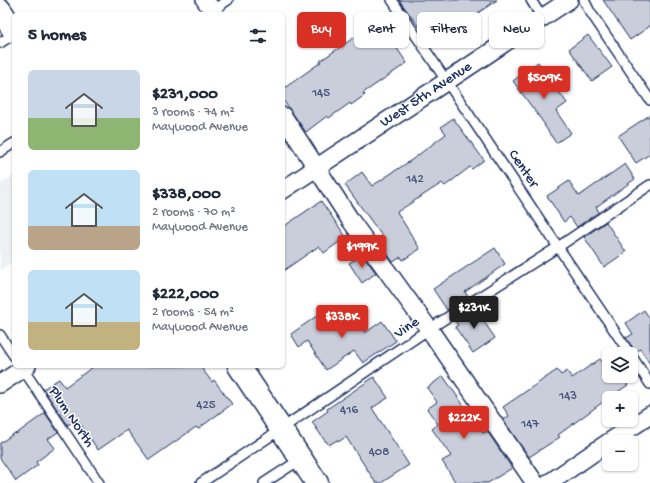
<!DOCTYPE html>
<html lang="en">
<head>
<meta charset="utf-8">
<style>
	body { margin:0; font-family:"Gochi Hand",sans-serif; background:#f2f2f3; color:#1f2937; height:100vh; display:flex; flex-direction:column; font-size:15px; white-space:nowrap }
	* { box-sizing:border-box; margin:0 }
	p { font-size:13px; color:#747a83 }
	.icon { flex:none; width:22px; height:22px; fill:none; stroke:currentColor; stroke-width:2; stroke-linecap:round; stroke-linejoin:round }
	.map { position:relative; flex:1; overflow:hidden }
	.side { position:absolute; left:12px; top:12px; width:273px; height:356px; display:flex; flex-direction:column; background:#fff; border-radius:6px; box-shadow:0 1px 3px #0004 }
	.side>* { flex:none }
	.top-card { position:absolute; left:297px; top:12px; width:293px; height:36px; display:flex; gap:8px }
	.buttons { position:absolute; left:602px; top:347px; display:grid; gap:8px }
	.buttons a { display:grid; place-items:center; width:36px; height:36px; border-radius:6px; background:#fff; box-shadow:0 1px 3px #0004; font-size:20px }
	.price { position:absolute; translate:-50% -34px; padding:0 9px; border-radius:4px; background:#d93025; color:#fff; font-size:13px; line-height:26px; filter:drop-shadow(0 1px 2px #0008) }
	.price::after { content:''; position:absolute; left:50%; top:24px; width:12px; height:9px; margin-left:-6px; background:inherit; clip-path:polygon(0 0,100% 0,50% 100%) }
	.price.selected { background:#222; color:#fff }
	ul { padding:0; list-style:none }
	li { display:flex; align-items:center; gap:12px; height:100px; padding:0 16px }
	li span { display:grid; place-items:center; flex:none; width:112px; height:80px; border-radius:6px; color:#555 }
	li>.icon { margin-inline-start:auto }
	span .icon { width:48px; height:48px; fill:#fffc; stroke-width:1 }
	li b { font-size:17px }
	h2 { display:flex; justify-content:space-between; align-items:center; height:48px; padding:0 16px; font-size:17px }
	.chip { padding:0 14px; border-radius:6px; background:#fff; box-shadow:0 1px 3px #0004; font-size:14px; line-height:36px }
	.chip.selected { background:#d93025; color:#fff }
	.map>svg:first-child { display:block }
	.built { fill:#eff0f4 }
	.building { fill:#caceda; stroke:#1b2f5e }
	.lines { fill:none; stroke-linecap:round; stroke-linejoin:round }
	.service-casing { stroke:#1b2f5e; stroke-width:12 }
	.minor-casing { stroke:#1b2f5e; stroke-width:20 }
	.secondary-casing { stroke:#1b2f5e; stroke-width:25 }
	.service { stroke:#fff; stroke-width:9 }
	.minor { stroke:#fff; stroke-width:17 }
	.secondary { stroke:#fff; stroke-width:22 }
	.labels { text-anchor:middle; dominant-baseline:central; stroke-width:3; stroke-linejoin:round; paint-order:stroke }
	.number-label { font-size:13px; fill:#47577d }
	.street-label { font-size:15px; fill:#1b2f5e; stroke:#fff }
</style>
</head>
<body>
<div class="map">
<svg width="650" height="483" viewBox="0 0 650 483">
	<rect width="100%" height="100%" fill="#fff"/>
	<filter id="ink" filterUnits="userSpaceOnUse"><feTurbulence type="fractalNoise" baseFrequency=".025" numOctaves="2"/><feDisplacementMap in="SourceGraphic" scale="8" xChannelSelector="R" yChannelSelector="G"/><feConvolveMatrix kernelMatrix="1 2 1 2 8 2 1 2 1" color-interpolation-filters="sRGB"/></filter>
	<g filter="url(#ink)">
		<polygon class="built" points="14,175 14,261 0,270 0,184"/>
		<g class="building">
			<polygon points="399,0 497,0 469,19 466,15 430,42"/>
			<polygon points="603,0 650,0 650,26 630,40"/>
			<polygon points="378,21 407,63 363,93 365,95 351,105 350,103 329,118 327,116 306,132 283,100 283,89 321,62 320,61"/>
			<polygon points="588,35 612,67 592,81 569,49"/>
			<polygon points="538,62 567,103 556,111 571,133 556,143 544,125 545,125 513,81"/>
			<polygon points="650,115 650,154 636,163 618,136"/>
			<polygon points="453,118 484,160 472,169 470,167 445,186 442,183 397,212 420,249 403,260 401,257 393,262 380,244 385,240 345,185 362,172 372,186 413,159 446,134 441,127"/>
			<polygon points="625,164 635,179 596,207 599,212 577,227 570,217 564,222 547,196 569,181 579,196"/>
			<polygon points="321,201 346,237 324,253 319,246 283,271 283,227"/>
			<polygon points="606,222 626,252 604,267 584,237"/>
			<polygon points="495,248 505,264 465,292 468,297 447,310 433,289"/>
			<polygon points="363,255 376,273 362,283 349,263"/>
			<polygon points="474,307 495,338 473,353 455,327 458,325 454,320"/>
			<polygon points="328,308 339,324 352,315 365,333 382,321 396,341 363,363 354,351 326,370 307,341 299,347 291,334"/>
			<polygon points="644,310 650,319 650,364 640,349 636,352 626,338 633,334 626,323"/>
			<polygon points="600,359 604,364 609,361 609,376 621,376 628,385 607,399 558,435 560,437 529,457 503,420 509,416 503,407 557,370 561,375 567,371 572,378"/>
			<polygon points="94,366 200,366 212,382 214,380 232,404 198,429 196,427 149,460 127,430 98,450 77,419 68,425 43,389 59,379 65,387"/>
			<polygon points="443,376 483,433 487,431 512,468 488,483 456,483 442,461 451,456 432,429 438,424 427,409 437,402 427,388"/>
			<polygon points="374,377 388,398 372,408 409,465 381,483 376,483 346,437 338,442 337,440 329,445 326,441 325,441 312,422 328,411 327,409"/>
			<polygon points="45,413 58,432 48,439 55,448 36,462 38,465 16,481 0,458 0,443 15,433 16,434"/>
		</g>
		<g class="lines">
			<g class="service-casing">
				<g id="service">
					<polyline points="392,0 630,354"/>
					<polyline points="531,0 542,18"/>
					<polyline points="584,0 589,10 650,100"/>
					<polyline points="210,12 228,0"/>
					<polyline points="0,43 14,34"/>
					<polyline points="0,152 14,143"/>
					<polyline points="0,335 14,356"/>
					<polyline points="631,355 650,384"/>
					<polyline points="21,366 99,483"/>
					<polyline points="201,483 429,329 558,247 650,185"/>
					<polyline points="264,483 301,459"/>
				</g>
			</g>
			<g class="minor-casing">
				<g id="minor">
					<polyline points="205,0 215,14"/>
					<polyline points="283,116 351,221 429,329 535,483"/>
					<path id="s1" d="M 283,190 L 569,0"/>
					<polyline points="0,384 27,366"/>
					<polyline points="609,442 650,415"/>
					<polyline points="549,483 609,442"/>
				</g>
			</g>
			<g class="secondary-casing">
				<g id="secondary">
					<polyline points="0,10 14,31"/>
					<polyline points="239,366 317,483"/>
				</g>
			</g>
			<use href="#service" class="service"/>
			<use href="#minor" class="minor"/>
			<use href="#secondary" class="secondary"/>
		</g>
	</g>
	<g class="labels">
		<g class="number-label">
			<text x="321" y="93">145</text>
			<text x="415" y="179">142</text>
			<text x="568" y="396">143</text>
			<text x="206" y="405">425</text>
			<text x="349" y="410">416</text>
			<text x="530" y="424">147</text>
			<text x="379" y="452">408</text>
		</g>
		<g class="street-label">
			<text stroke="none"><textPath href="#s1" startOffset="172">West 5th Avenue</textPath></text>
			<text transform="translate(523 169) rotate(56)">Center</text>
			<text transform="translate(407 328) rotate(-34)">Vine</text>
			<text transform="translate(71 417) rotate(56)">Plum North</text>
		</g>
	</g>
</svg>
<div class="buttons">
<a><svg class="icon" aria-label="layers" viewBox="0 0 24 24"><path d="M12 4l9 5-9 5-9-5zM3 14l9 5 9-5"/></svg></a>
<a>+</a>
<a>−</a>
</div>
<b class="price" style="left:544px;top:100px">$509K</b>
<b class="price" style="left:362px;top:269px">$199K</b>
<b class="price selected" style="left:474px;top:330px">$231K</b>
<b class="price" style="left:342px;top:339px">$338K</b>
<b class="price" style="left:464px;top:440px">$222K</b>
<div class="top-card">
<a class="chip selected">Buy</a>
<a class="chip">Rent</a>
<a class="chip">Filters</a>
<a class="chip">New</a>
</div>
<section class="side">
<h2>5 homes<svg class="icon" aria-label="filters" viewBox="0 0 24 24"><path d="M4 7h16M4 17h16"/><circle cx="9" cy="7" r="2"/><circle cx="15" cy="17" r="2"/></svg></h2>
<ul>
<li><span style="background:linear-gradient(#c9d6e8 60%,#8fb573 0)"><svg class="icon" aria-label="home" viewBox="0 0 24 24"><path d="M3 11l9-7 9 7M6 9v11h12V9"/></svg></span><div><b>$231,000</b><p>3 rooms · 74 m²</p><p>Maywood Avenue</p></div></li>
<li><span style="background:linear-gradient(#bfe0f5 70%,#b9a48a 0)"><svg class="icon" aria-label="home" viewBox="0 0 24 24"><path d="M3 11l9-7 9 7M6 9v11h12V9"/></svg></span><div><b>$338,000</b><p>2 rooms · 70 m²</p><p>Maywood Avenue</p></div></li>
<li><span style="background:linear-gradient(#bfe0f5 65%,#c2b280 0)"><svg class="icon" aria-label="home" viewBox="0 0 24 24"><path d="M3 11l9-7 9 7M6 9v11h12V9"/></svg></span><div><b>$222,000</b><p>2 rooms · 54 m²</p><p>Maywood Avenue</p></div></li>
</ul>
</section>
</div>
</body>
</html>
